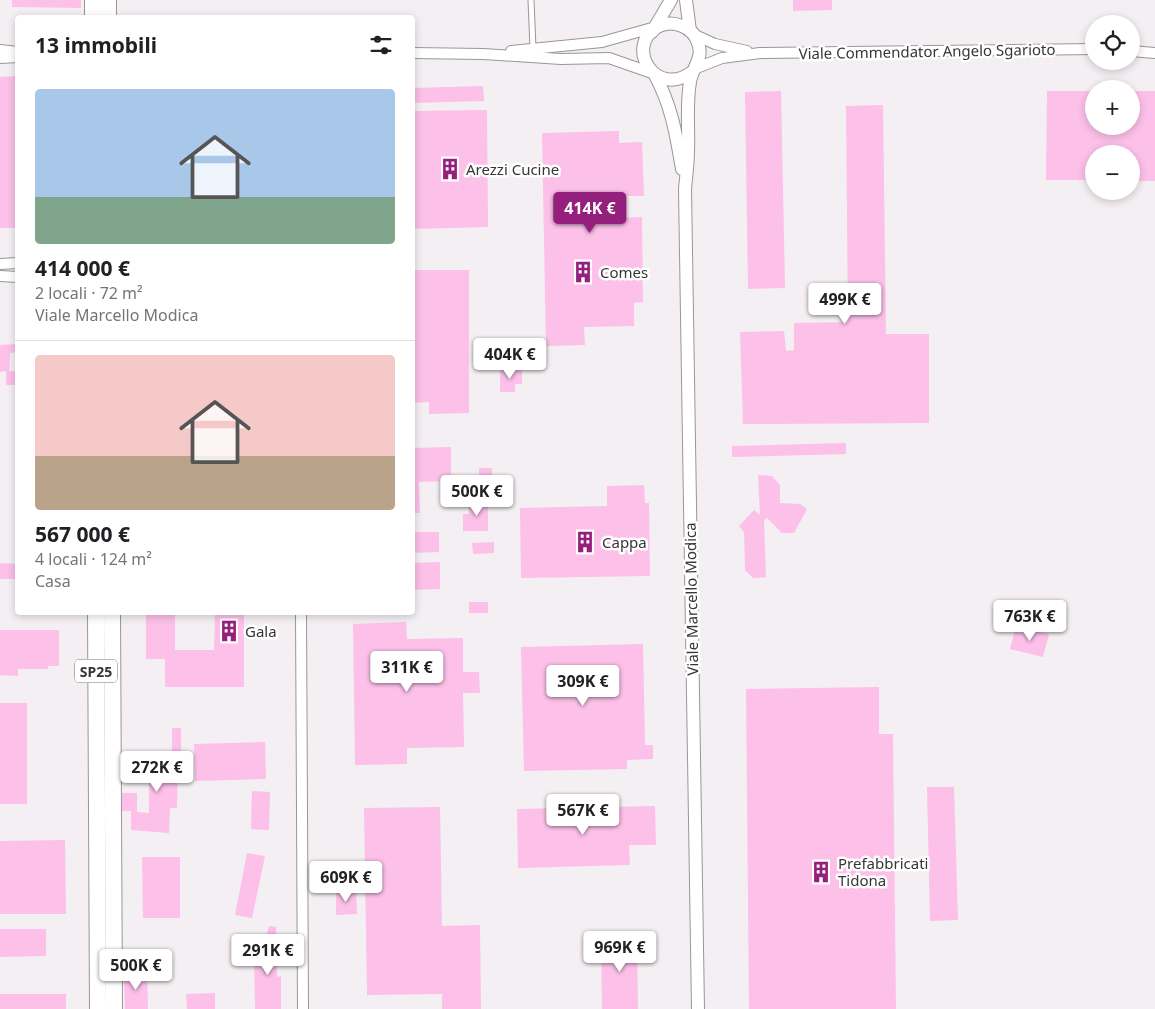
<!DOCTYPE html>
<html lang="it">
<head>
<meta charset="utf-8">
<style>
	body { margin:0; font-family:"Noto Sans",sans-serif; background:#f2f2f2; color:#202124; height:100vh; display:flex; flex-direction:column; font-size:19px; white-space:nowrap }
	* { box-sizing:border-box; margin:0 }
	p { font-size:16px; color:#757577 }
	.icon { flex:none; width:28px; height:28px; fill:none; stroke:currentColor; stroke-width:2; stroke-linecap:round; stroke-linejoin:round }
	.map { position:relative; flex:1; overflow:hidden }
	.panel { position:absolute; left:15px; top:15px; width:400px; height:600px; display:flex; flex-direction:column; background:#fff; border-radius:5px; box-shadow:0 2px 8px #0003 }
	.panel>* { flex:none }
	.controls { position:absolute; left:1085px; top:15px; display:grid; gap:10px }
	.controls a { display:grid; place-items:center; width:55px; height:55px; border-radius:50%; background:#fff; box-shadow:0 2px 8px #0003; font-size:25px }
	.price { position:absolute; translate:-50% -42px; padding:0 11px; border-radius:5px; background:#fff; color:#222; font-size:16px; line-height:32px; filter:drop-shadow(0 1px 2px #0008) }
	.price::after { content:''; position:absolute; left:50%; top:30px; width:15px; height:11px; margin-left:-8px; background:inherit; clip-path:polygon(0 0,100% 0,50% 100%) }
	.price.active { background:#941f7c; color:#fff }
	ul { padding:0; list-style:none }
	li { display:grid; align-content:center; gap:10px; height:265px; padding:0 20px }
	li+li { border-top:1px solid #e0e0e0 }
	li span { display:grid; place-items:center; height:155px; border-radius:5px; color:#555 }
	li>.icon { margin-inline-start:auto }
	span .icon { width:90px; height:90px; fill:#fffc; stroke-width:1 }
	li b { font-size:21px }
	h2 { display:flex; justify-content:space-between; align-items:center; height:60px; padding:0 20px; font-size:21px }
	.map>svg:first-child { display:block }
	.building { fill:#fcc0e9 }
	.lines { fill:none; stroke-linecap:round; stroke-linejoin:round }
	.service-casing { stroke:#9a9698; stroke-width:7 }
	.minor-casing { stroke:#9a9698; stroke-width:12 }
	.tertiary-casing { stroke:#9a9698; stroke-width:14 }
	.primary-casing { stroke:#9a9698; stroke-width:18 }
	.service { stroke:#fff; stroke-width:5 }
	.minor { stroke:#fff; stroke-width:10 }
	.tertiary { stroke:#fff; stroke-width:12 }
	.primary { stroke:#fff; stroke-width:16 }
	.labels { text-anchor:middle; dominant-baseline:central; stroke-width:5; stroke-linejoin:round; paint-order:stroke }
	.shield { fill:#fff; stroke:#737273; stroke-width:1 }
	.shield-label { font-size:14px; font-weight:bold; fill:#373637 }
	.street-label { font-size:15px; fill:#373637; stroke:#fff }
	.poi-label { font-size:15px; fill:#373637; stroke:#fff; text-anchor:start }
</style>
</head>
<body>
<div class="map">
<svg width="1155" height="1009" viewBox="0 0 1155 1009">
	<rect width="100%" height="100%" fill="#f4eff2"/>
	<g class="building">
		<polygon points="12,0 81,0 81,8 12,7"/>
		<polygon points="793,0 832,0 832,10 793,11"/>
		<polygon points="18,76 18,228 0,228 0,77"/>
		<polygon points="483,86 484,101 412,103 412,88"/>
		<polygon points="781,91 785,288 748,289 745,92"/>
		<polygon points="1047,91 1094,91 1094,126 1131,126 1131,91 1155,91 1155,181 1131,181 1131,154 1094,154 1094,180 1046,180"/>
		<polygon points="883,105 886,334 929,334 929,423 743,424 740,332 784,331 786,351 794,350 794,323 848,322 846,106"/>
		<polygon points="487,110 488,227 412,229 412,111"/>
		<polygon points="619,131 619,143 642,142 644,196 621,196 620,218 642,217 643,302 634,303 634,326 584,327 585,345 546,346 542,133"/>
		<polygon points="412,270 469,270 469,413 429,414 429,402 412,403"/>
		<polygon points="18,344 18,352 10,353 9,371 18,371 18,385 6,385 6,371 0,372 0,345"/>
		<polygon points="500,370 522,370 522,384 515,384 515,392 500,392"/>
		<polygon points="846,443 846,454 732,457 732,446"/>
		<polygon points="451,447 451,481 419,482 420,513 412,513 412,448"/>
		<rect x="479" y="468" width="13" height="28"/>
		<polygon points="758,475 772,476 780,485 780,503 800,504 807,509 794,533 782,533 767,518 764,520 766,577 753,578 745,570 744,532 739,526 754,510 760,515"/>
		<polygon points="644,485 645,503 649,503 650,576 521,578 520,508 607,506 607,486"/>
		<polygon points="468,501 488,501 488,531 463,531 463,514 469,514"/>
		<polygon points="412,532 439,532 439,552 412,553"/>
		<polygon points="494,542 494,553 473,554 472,543"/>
		<polygon points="440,562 440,589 412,590 412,563"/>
		<polygon points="0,563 18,564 18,579 0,579"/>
		<rect x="469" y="602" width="19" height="11"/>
		<polygon points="146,612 175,612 175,650 214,650 215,612 244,612 244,687 165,687 165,659 146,659"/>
		<polygon points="406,622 407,639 463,638 463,672 479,672 480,693 463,693 464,747 407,748 407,764 355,765 353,624"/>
		<polygon points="1016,626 1049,634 1043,657 1010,649"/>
		<polygon points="0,630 59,630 59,666 48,666 48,669 18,669 18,676 0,675"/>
		<polygon points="643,644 645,745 653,745 653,759 627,760 627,769 524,771 521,647"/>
		<polygon points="879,687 879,734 893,734 896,1009 749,1009 746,689"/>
		<rect x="0" y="703" width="27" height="101"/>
		<polygon points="172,728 181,728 181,763 178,763 177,808 170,808 169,833 131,830 131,811 121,811 122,793 137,793 137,812 149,813 149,783 144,783 144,763 172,763"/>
		<polygon points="265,742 266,779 195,781 194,744"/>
		<polygon points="927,787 954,787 958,920 930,921"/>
		<polygon points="252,791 270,792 269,830 251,829"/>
		<polygon points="655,806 656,845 629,845 630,865 518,868 517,809"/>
		<polygon points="440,807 442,926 480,925 481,1009 442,1009 442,994 367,995 364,808"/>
		<polygon points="65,840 66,914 0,914 0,841"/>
		<polygon points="247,853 265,856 252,918 235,915"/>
		<polygon points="142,857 180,857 180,918 143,918"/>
		<polygon points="356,890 357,914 336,915 336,891"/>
		<polygon points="269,926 276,927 277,977 281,976 281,1009 255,1009 254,959 261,959"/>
		<polygon points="0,929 46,929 46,956 0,957"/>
		<polygon points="601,937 637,937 638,1009 602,1009"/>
		<polygon points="147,972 148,1009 125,1009 124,979 130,979 130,973"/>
		<polygon points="215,993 215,1009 187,1009 186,994"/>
		<rect x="0" y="994" width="66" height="15"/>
	</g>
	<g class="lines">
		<g class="service-casing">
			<polyline id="service" points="531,0 533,48"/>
		</g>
		<g class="minor-casing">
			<g id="minor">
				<polyline points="695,35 715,44 747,51"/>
				<polyline points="0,50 18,52"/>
				<polyline points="511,51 602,42 659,26"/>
				<polyline points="1131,51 1155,53"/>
				<polyline points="412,53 483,54 561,59 609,58 652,73"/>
				<polyline points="0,58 18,57"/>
				<polyline points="694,69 722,58 760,53 1094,49"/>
				<polyline points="0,264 18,263"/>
				<polyline points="0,276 18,277"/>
				<polyline points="301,612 303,1009"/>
			</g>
		</g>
		<g class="tertiary-casing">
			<g id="tertiary">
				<polyline points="686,0 690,31"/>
				<polyline points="652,32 671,0"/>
				<path d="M 692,72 C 656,99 624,47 657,27 C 672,19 693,26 698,43 C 704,58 692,68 690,82 C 686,105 689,128 688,151 C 688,164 686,177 685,189 L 698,1009"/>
				<path d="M 655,75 C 672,107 676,134 682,169"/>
			</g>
		</g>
		<g class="primary-casing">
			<g id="primary">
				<polyline points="93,0 93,18"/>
				<polyline points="108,0 108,18"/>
				<polyline points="96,612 98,1009"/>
				<polyline points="112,612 114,1009"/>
			</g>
		</g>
		<use href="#service" class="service"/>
		<use href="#minor" class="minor"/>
		<use href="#tertiary" class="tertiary"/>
		<use href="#primary" class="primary"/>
	</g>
	<defs>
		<g id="building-bare" transform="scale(1.725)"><path d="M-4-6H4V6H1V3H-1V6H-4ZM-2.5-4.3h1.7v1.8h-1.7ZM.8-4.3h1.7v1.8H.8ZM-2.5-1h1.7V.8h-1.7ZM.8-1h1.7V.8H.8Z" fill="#941f7c" stroke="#fff" stroke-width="2.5" paint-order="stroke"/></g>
	</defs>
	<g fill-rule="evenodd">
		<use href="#building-bare" x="450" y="169"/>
		<use href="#building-bare" x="583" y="272"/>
		<use href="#building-bare" x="585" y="542"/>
		<use href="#building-bare" x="229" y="631"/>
		<use href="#building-bare" x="821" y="872"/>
	</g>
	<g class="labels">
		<rect class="shield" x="75" y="659.5" width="42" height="23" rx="4"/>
		<g class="shield-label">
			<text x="96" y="671">SP25</text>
		</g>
		<g class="street-label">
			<text transform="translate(927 51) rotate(-1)">Viale Commendator Angelo Sgarioto</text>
			<text transform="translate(691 599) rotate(-91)">Viale Marcello Modica</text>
		</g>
		<g class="poi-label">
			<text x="466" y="169">Arezzi Cucine</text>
			<text x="600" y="272">Comes</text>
			<text x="602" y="542">Cappa</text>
			<text x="245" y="631">Gala</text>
			<text x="838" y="863">Prefabbricati<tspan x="838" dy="17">Tidona</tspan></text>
		</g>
	</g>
</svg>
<div class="controls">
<a><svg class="icon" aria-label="locate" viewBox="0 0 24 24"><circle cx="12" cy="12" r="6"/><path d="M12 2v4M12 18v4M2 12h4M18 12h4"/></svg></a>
<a>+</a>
<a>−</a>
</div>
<b class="price active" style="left:590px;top:234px">414K €</b>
<b class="price" style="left:845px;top:325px">499K €</b>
<b class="price" style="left:510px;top:380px">404K €</b>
<b class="price" style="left:477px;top:517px">500K €</b>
<b class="price" style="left:1030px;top:642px">763K €</b>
<b class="price" style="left:407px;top:693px">311K €</b>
<b class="price" style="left:583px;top:707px">309K €</b>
<b class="price" style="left:157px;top:793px">272K €</b>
<b class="price" style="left:583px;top:836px">567K €</b>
<b class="price" style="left:346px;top:903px">609K €</b>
<b class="price" style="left:620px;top:973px">969K €</b>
<b class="price" style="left:268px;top:976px">291K €</b>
<b class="price" style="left:136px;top:991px">500K €</b>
<section class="panel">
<h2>13 immobili<svg class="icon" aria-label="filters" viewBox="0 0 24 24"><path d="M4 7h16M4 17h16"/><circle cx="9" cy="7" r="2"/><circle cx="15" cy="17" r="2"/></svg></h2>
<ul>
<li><span style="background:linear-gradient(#a9c7e8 70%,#7fa58c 0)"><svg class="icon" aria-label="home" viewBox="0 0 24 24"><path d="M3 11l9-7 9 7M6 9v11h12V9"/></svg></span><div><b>414 000 €</b><p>2 locali · 72 m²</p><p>Viale Marcello Modica</p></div></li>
<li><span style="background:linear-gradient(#f6c9c9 65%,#b9a48a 0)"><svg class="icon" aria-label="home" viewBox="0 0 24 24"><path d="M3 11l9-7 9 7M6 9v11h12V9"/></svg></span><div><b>567 000 €</b><p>4 locali · 124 m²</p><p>Casa</p></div></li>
</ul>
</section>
</div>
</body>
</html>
